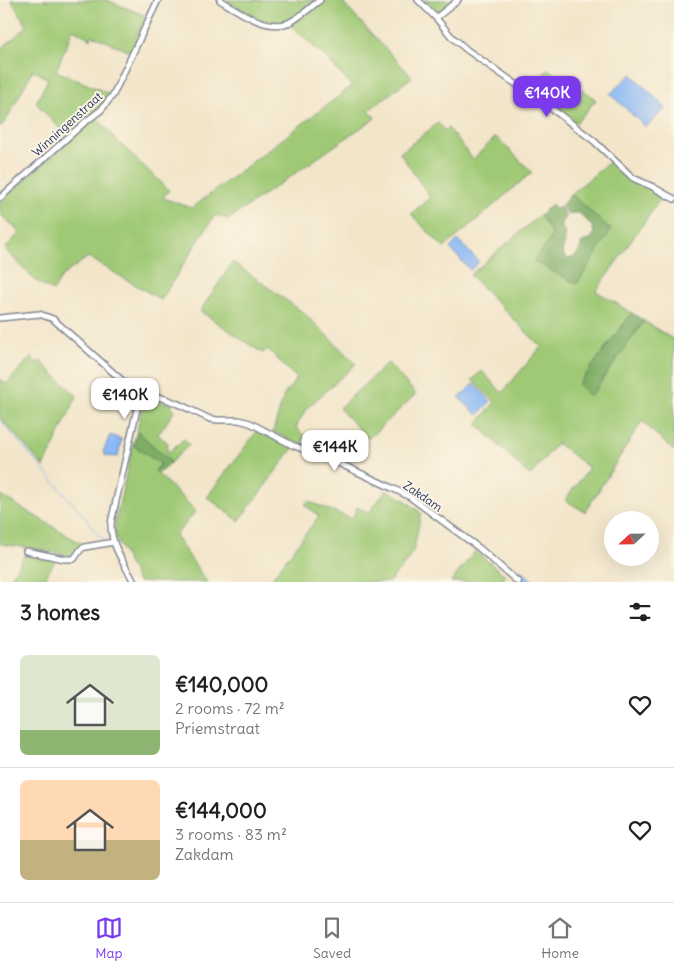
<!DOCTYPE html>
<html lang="en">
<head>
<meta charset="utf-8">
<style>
	body { margin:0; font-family:Delius,sans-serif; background:#f6f6f6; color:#202124; height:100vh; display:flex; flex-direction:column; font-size:19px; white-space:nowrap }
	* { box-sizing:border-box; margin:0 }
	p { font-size:16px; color:#757577 }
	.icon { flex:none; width:28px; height:28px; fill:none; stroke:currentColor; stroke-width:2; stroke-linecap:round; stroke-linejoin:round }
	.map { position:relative; height:582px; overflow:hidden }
	.details { display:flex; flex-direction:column; background:#fff; flex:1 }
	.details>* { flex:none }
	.needle { width:32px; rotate:248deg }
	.fabs { position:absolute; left:604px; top:511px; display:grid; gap:10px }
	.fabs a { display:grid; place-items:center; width:55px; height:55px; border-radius:50%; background:#fff; box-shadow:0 5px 20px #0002; font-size:25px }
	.price { position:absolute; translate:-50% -42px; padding:0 11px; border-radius:10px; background:#fff; color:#222; font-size:16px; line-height:32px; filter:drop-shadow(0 1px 2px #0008) }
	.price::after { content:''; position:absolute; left:50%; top:30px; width:15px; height:11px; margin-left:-8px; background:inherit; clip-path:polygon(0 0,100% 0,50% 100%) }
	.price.on { background:#7c3aed; color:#fff }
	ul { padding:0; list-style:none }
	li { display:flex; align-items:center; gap:15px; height:125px; padding:0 20px }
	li+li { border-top:1px solid #e0e0e0 }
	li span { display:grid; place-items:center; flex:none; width:140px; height:100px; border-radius:8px; color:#555 }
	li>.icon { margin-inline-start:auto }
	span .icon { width:60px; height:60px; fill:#fffc; stroke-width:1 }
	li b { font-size:21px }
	h2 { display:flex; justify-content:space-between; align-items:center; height:60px; padding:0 20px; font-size:21px }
	.tab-bar { display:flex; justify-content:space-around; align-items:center; height:70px; border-top:1px solid #e0e0e0; background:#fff; font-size:14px; color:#757577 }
	.tab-bar a { display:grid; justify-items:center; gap:2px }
	.tab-bar .on { color:#7c3aed }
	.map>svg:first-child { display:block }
	.green { fill:#9fc975; stroke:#5d7c6a }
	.forest { fill:#7fad66; stroke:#4d6e62 }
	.water { fill:#89b8f4; stroke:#5274a9 }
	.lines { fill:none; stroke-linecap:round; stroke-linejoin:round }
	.stream { stroke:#89b8f4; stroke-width:1 }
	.minor-casing { stroke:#868a94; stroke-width:8 }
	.minor { stroke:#fff; stroke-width:5 }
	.labels { text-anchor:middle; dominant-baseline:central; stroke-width:4; stroke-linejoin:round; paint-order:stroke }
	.street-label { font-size:12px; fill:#1b2f5e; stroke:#fcf5e5 }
</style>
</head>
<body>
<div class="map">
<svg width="674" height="582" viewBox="0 0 674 582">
	<rect width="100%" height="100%" fill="#fcf5e5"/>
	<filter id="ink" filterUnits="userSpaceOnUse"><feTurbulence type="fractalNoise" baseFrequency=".02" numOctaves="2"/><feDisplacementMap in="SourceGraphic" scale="10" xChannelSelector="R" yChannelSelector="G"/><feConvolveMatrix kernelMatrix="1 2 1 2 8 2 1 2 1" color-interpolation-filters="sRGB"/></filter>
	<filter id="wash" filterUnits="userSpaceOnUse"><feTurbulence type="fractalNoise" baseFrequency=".0096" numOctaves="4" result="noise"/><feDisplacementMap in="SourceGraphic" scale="20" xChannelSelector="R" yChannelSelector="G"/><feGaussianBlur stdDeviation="1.12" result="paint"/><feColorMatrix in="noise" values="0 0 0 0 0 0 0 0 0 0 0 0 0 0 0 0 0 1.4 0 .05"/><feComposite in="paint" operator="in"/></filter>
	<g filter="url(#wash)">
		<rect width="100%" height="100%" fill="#f2e5c9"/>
		<g class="green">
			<polygon points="11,0 107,0 146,16 130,52 92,35 91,39 73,29 56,71 110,94 102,107 88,116 66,135 36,103 48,79 33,70 5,122 0,127 0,50 27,26"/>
			<path d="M 225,0 L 315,0 C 306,8 295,19 283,22 C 264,26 240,9 225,0 Z"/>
			<polygon points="325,0 340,0 412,77 369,110 375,118 229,219 215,215 161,300 88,257 63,275 53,291 36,281 5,249 20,232 0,214 0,202 81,130 97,118 117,141 169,190 163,198 192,208 352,86 326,58 290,25"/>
			<path d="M 424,0 L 453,0 C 438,14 439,15 424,0 Z"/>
			<polygon points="548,69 566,82 551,104 531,89"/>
			<polygon points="564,90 568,93 578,93 584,90 596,100 576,123 554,106"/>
			<polygon points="438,123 445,131 448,128 473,159 496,137 532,172 444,248 411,214 430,197 400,153"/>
			<polygon points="612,160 628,176 664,194 596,291 632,313 578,385 590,397 644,321 674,340 674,451 642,421 585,512 565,500 589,468 557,443 530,476 477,424 495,402 472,380 482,371 502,393 541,347 470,275 540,215 552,234 549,242 561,276 611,230 571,194"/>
			<polygon points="233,262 304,313 356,364 307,408 296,427 305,437 301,445 273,432 284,395 297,378 289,371 268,349 262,353 200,311"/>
			<polygon points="31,357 37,363 40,361 77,396 44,467 0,418 0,379 6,384"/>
			<polygon points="388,363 416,394 368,439 339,408"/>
			<polygon points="149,398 172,405 173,408 175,410 158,435 168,443 167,451 169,452 184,439 189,445 171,462 137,431 144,400"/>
			<polygon points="257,431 293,448 239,521 207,497"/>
			<polygon points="133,445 161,464 155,471 196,511 175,536 207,582 138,582 116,538 115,531 115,523"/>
			<polygon points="386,490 405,500 421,513 414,549 407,561 389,582 269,582 319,516 305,505 308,501 352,519 357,507 369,513"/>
			<polygon points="0,495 82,544 73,556 36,549 0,544"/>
			<polygon points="475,551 505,575 503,582 451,582"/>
			<polygon points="26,553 56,559 43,582 8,582"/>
		</g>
		<g class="forest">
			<path d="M 571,194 L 611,230 L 577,284 L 533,261 L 549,242 L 552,234 L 540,215 L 552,204 L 556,208 L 560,206 L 566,217 C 556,226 566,229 565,239 C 565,244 563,247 562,251 L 565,257 L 568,259 C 577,258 580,250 582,242 L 591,239 L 594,233 L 592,226 L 579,213 L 574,213 L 569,215 L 566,213 L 562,205 Z"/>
			<polygon points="632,313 644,321 590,397 578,385"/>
			<polygon points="137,431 171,462 158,474 155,471 161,464 133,445"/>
		</g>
		<g class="water">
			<polygon points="631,74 666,108 646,127 610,94"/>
			<polygon points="458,240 479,262 470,270 450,248"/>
			<polygon points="474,384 491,401 478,415 459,398"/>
			<polygon points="110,435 121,439 121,441 118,457 106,456 103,452"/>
			<polygon points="521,570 534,582 524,582 517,575"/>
		</g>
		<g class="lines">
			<polyline class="stream" points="0,420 84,516 98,535 105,540 108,540"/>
		</g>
	</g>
	<g filter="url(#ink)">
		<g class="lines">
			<g class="minor-casing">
				<g id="minor">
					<path d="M 220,0 C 238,11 266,31 288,23 C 298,19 311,7 320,0"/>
					<polyline points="418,0 436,18 451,36 467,50 559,114 594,141 633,178 653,187 674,199"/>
					<polyline points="436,18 458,0"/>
					<polyline points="0,198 84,123 101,110 113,95 158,0"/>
					<path d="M 0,318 L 39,314 L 53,319 L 125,383 L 135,396 L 137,409 L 113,514 C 112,518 111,522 111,526 C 111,545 125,565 134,582"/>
					<path d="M 135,396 C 160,391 187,409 210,419 L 218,420 L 239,420 L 250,423 L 292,445 L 334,461 L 390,487 L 410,497 L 479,548 L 518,582"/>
					<polyline points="26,551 65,559 74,559 81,549 85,547 114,542"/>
				</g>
			</g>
			<use href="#minor" class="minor"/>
		</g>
	</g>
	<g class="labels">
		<g class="street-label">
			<text transform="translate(67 124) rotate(-42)">Winningenstraat</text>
			<text transform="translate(423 496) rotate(34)">Zakdam</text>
		</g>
	</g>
</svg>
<div class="fabs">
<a><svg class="needle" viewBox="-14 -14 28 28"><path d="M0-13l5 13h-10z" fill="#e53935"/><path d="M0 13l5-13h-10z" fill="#757577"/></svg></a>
</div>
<b class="price on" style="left:547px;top:118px">€140K</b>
<b class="price" style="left:125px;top:420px">€140K</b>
<b class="price" style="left:335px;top:472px">€144K</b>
</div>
<section class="details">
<h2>3 homes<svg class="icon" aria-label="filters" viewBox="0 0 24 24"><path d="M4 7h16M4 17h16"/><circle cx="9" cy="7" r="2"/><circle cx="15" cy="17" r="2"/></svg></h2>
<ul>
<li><span style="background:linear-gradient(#dfe7d0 75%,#8fb573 0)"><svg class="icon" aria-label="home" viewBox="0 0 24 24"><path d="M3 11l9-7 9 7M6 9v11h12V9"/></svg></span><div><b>€140,000</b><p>2 rooms · 72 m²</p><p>Priemstraat</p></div><svg class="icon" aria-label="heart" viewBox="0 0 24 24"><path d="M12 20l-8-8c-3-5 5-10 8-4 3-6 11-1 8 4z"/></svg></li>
<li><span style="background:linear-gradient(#ffd9b3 60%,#c2b280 0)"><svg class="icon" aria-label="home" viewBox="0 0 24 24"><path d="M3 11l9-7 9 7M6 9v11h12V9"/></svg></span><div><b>€144,000</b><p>3 rooms · 83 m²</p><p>Zakdam</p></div><svg class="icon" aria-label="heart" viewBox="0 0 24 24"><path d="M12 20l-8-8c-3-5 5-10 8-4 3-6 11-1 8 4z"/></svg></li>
</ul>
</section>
<nav class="tab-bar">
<a class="on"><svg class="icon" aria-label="map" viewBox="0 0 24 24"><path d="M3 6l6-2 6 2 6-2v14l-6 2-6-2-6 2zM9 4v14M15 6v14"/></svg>Map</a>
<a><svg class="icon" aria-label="saved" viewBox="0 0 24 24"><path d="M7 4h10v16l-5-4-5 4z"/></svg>Saved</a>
<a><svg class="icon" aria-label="home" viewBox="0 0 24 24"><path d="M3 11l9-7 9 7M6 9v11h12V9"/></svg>Home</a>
</nav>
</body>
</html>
